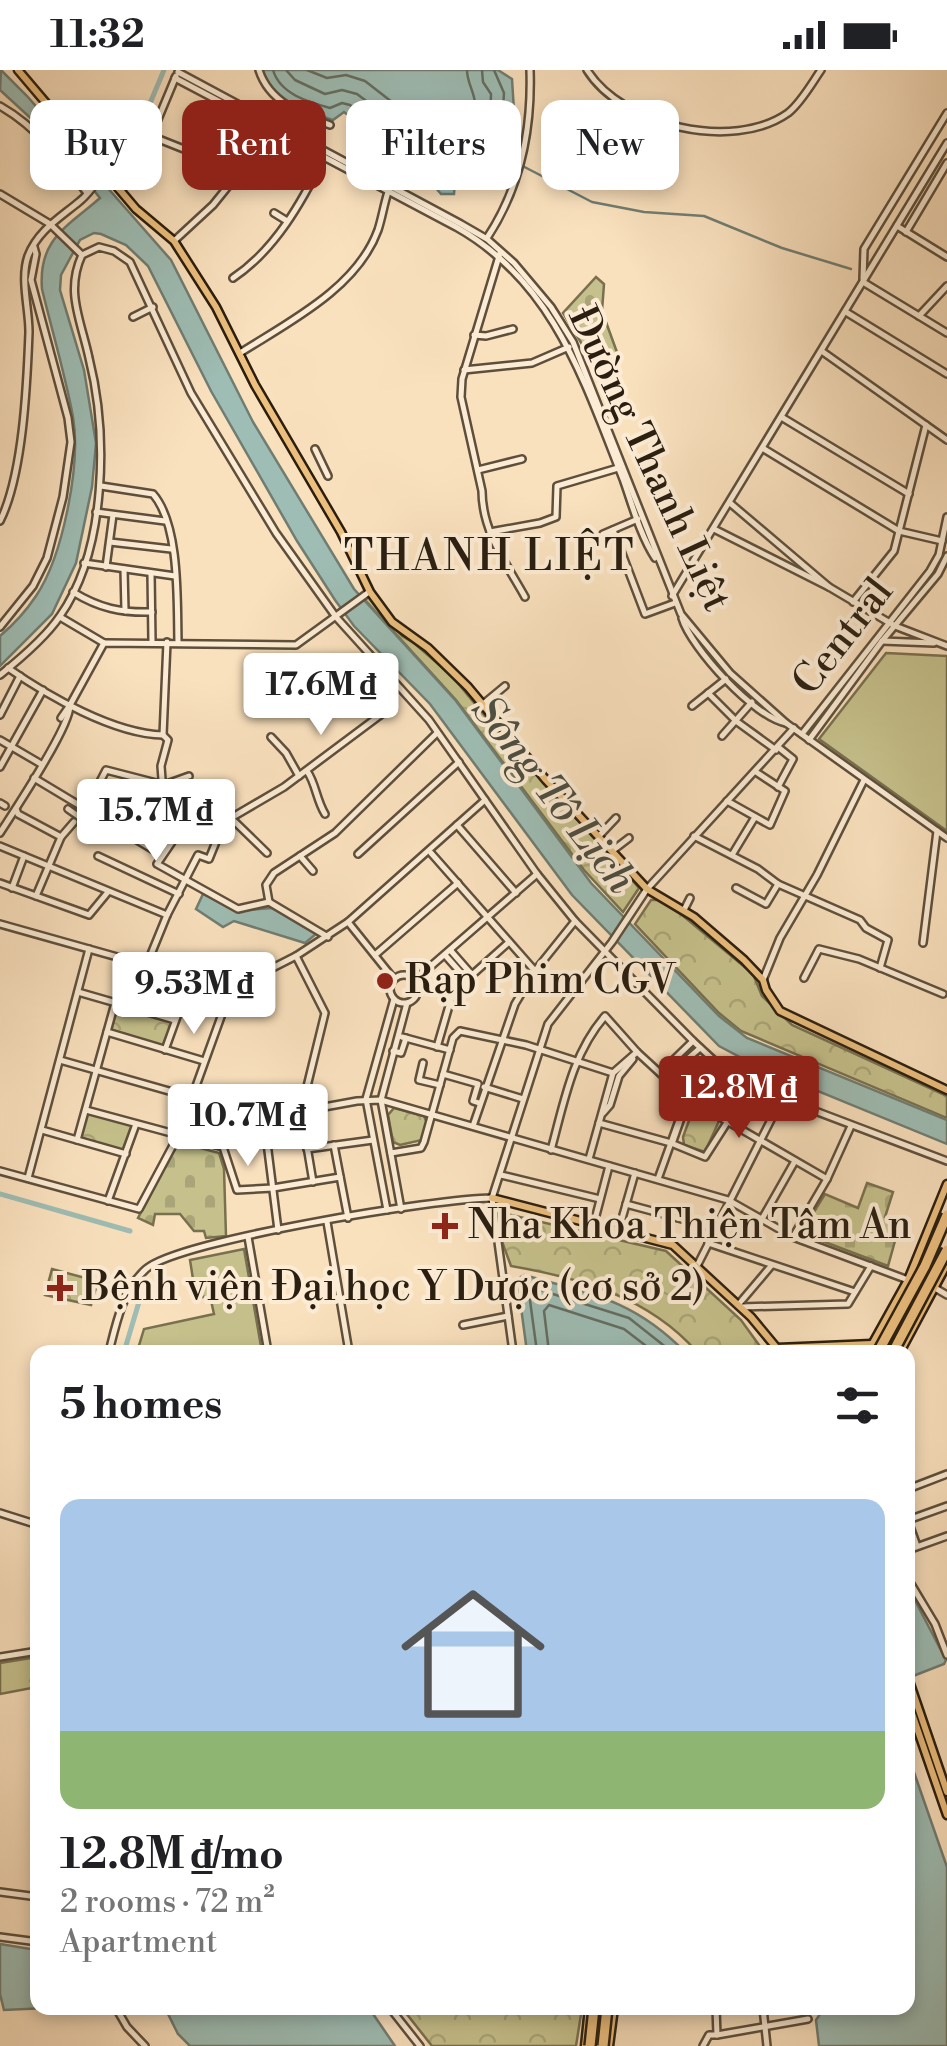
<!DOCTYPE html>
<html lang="en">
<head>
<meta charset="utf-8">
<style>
	body { margin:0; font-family:"Libre Bodoni",serif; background:#f2f2f2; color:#202124; height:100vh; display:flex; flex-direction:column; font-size:38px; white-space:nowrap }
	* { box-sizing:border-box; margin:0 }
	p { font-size:32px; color:#757577 }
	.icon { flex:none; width:55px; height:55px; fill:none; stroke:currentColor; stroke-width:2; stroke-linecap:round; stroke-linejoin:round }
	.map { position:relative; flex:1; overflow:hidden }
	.sheet { position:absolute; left:30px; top:1275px; width:885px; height:670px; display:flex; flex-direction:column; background:#fff; border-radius:20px; box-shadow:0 5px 15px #0003 }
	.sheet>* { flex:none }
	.guide { position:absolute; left:30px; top:30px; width:888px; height:90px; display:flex; gap:20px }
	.price { position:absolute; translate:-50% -85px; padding:0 22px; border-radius:10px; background:#fff; color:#222; font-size:32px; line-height:65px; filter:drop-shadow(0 2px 5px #0008) }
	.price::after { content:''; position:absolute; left:50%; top:60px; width:30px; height:22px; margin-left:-15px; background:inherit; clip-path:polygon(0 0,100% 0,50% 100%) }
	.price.current { background:#8f2418; color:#fff }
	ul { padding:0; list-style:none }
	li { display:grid; align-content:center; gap:20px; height:530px; padding:0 30px }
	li+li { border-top:2px solid #e0e0e0 }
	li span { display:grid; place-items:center; height:310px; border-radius:20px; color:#555 }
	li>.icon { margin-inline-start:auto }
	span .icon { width:180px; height:180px; fill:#fffc; stroke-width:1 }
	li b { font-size:42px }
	h2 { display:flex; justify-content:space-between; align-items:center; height:120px; padding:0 30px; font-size:42px }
	.pill { padding:0 35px; border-radius:20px; background:#fff; box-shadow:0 5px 15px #0003; font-size:35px; line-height:90px }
	.pill.current { background:#8f2418; color:#fff }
	.status { display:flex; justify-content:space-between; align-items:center; height:70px; padding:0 50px; background:#fff; direction:ltr }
	.status svg { height:28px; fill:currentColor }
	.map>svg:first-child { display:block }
	.cemetery { fill:url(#cemetery-stones); stroke:#78704e; stroke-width:2.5 }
	.park { fill:url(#park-crowns); stroke:#78704e; stroke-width:2.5 }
	.pitch { fill:#c6c18c; stroke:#78704e; stroke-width:2.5 }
	.water { fill:#9ebdb4; stroke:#707d72; stroke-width:2.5 }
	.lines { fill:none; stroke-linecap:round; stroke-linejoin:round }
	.shore { stroke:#646e62; stroke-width:2.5 }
	.stream { stroke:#707d72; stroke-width:2.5 }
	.canal { stroke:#9ebdb4; stroke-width:5 }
	.minor-casing { stroke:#5e4f3c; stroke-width:10 }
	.major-casing { stroke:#2a1e10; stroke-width:11 }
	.minor { stroke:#fcecd5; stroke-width:5 }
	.major { stroke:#edc07f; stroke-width:6 }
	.highway-bridge-casing { stroke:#2a1e10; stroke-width:14; stroke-linecap:butt }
	.highway-bridge { stroke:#edc07f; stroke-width:9 }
	.poi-dot { fill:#8f2418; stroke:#fcecd5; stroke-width:4 }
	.labels { text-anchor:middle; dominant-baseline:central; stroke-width:8; stroke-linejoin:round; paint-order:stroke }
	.street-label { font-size:40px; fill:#2a1e10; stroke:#fcecd5 }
	.poi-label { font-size:40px; fill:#2a1e10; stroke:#fcecd5; text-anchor:start }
	.neighbourhood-label { font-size:42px; letter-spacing:2.5px; fill:#2a1e10; stroke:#fcecd5 }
	.water-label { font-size:42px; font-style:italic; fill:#4d4e41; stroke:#fcecd5 }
</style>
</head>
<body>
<div class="status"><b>11:32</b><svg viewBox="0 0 49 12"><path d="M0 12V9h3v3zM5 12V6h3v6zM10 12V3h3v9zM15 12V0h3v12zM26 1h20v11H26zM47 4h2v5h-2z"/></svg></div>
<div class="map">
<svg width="947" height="1976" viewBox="0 0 947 1976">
	<defs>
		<pattern id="cemetery-stones" width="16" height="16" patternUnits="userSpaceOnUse" patternTransform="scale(2.5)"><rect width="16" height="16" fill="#c6c18c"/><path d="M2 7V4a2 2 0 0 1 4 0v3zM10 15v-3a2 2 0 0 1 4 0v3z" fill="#aaa578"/></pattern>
		<pattern id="park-crowns" width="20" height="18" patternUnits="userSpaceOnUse" patternTransform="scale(2.5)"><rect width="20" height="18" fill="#c6c18c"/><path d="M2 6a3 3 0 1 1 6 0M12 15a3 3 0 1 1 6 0" fill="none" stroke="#aaa578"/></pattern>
	</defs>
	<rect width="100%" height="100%" fill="#fae1be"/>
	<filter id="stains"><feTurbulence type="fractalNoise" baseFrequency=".002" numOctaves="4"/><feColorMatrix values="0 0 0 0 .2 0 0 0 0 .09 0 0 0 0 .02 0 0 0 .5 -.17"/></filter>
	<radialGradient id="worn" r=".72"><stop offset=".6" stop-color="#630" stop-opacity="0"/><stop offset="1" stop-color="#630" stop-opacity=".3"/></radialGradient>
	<g class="cemetery">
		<polygon points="596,207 604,214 602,241 618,285 597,299 563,243"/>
		<polygon points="178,1072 219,1083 224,1099 226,1166 206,1168 204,1161 194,1161 180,1144 155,1144 153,1155 138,1148"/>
		<polygon points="867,1113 893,1122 885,1147 900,1153 888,1196 801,1163 825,1124 858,1138"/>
	</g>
	<g class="park">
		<polygon points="369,526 402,566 414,573 452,606 494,657 639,818 623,842 584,800 456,630 365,530"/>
		<polygon points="651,830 659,830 682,845 753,904 762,926 792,955 947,1026 947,1048 741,961 719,943 635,854"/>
		<polygon points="115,933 175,950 165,980 107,962"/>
		<polygon points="694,1037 719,1051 705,1082 684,1075 683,1067"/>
		<polygon points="394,1038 424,1046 427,1053 422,1070 400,1075 393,1072 388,1045"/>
		<polygon points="86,1040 136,1054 126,1084 77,1070"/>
		<path d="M 507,1144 L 666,1181 L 741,1250 L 764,1282 L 697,1282 C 649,1227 580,1208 511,1196 L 500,1166 L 500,1147 Z"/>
		<polygon points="52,1199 93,1210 97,1214 91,1235 45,1225"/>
		<polygon points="37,1587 37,1617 0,1624 0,1593"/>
		<polygon points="402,1938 582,1938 576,1976 432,1976"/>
	</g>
	<g class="pitch">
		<polygon points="886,583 947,586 947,761 819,669"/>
		<polygon points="244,1179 262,1282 137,1282 144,1259 214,1244 210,1226 196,1228 190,1190"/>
	</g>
	<g class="water">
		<path d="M 1,0 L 27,26 L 171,190 L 253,352 L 354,519 L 456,631 L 591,813 L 719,946 L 747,968 L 947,1050 L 947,1074 L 757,996 L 719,976 L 572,825 L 430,634 L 354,556 L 335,530 L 297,471 L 211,321 L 148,196 L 126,175 L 101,164 L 94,163 L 80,170 L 61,205 L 60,220 L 84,300 L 96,373 L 92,417 L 76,493 L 52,544 L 0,596 L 0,566 C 13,555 26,541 36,526 C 63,486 81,394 73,347 C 65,304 52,261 42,219 C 38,169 67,157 100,128 L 48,64 L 0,20 Z"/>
		<path d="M 262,0 L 498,0 L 512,9 L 514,41 L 509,76 L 498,83 L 490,77 L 481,78 L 456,99 L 454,124 L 441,124 L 430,111 L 377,87 L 364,57 L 344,42 L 333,50 C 305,41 271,32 262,0 Z"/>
		<polygon points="203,824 238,841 272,838 316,864 305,873 234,851 223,857 196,839"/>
		<path d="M 524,1205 C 592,1224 634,1230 685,1282 L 527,1282 L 518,1215 L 519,1208 Z"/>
		<polygon points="908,1517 946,1590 944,1594 913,1606 908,1589"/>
		<polygon points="908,1685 947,1797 947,1976 819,1976 816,1950 824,1938 908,1938"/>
		<polygon points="0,1874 37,1880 38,1938 48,1938 4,1940 0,1924"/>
		<polygon points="165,1938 369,1938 395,1976 190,1976 178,1964"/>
	</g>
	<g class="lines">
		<g class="shore">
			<path d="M 273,0 C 280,24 308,32 330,38 L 342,33 L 350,35 L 371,50 L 385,79 L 441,105 L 449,92 L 476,69 L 501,66 L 504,23 L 494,0"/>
			<polyline points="286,0 295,10 325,24 342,20 357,24 381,42 394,69 435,87 470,59 490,52 491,24 483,12 482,0"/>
			<path d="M 307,0 L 327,8 L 346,5 L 365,11 L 392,32 L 405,57 L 431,70 L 475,39 C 477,25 467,15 467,0"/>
			<polyline points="537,1282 529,1223 534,1218 629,1248 672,1282"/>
			<polyline points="549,1282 544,1241 549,1235 624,1259 654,1282"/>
		</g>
		<polyline class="stream" points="505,80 511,90 592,132 644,142 704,146 782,178 851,199"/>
		<g class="canal">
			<polyline points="119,107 164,0"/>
			<polyline points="0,1124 130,1161"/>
			<polyline points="124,1282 139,1232"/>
		</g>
		<g class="minor-casing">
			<g id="minor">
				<path d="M 259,0 C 269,32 301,44 330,55"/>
				<path d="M 587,0 C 622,56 733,82 788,43 C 801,33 812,13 821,0"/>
				<polyline points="178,2 461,154 487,169 514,193 551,237 573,272 681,544 730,603 786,653 947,768"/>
				<path d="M 175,8 L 456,157 C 554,212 584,311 623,409 C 632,434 640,465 655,488"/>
				<path d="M 0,36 C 37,57 62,90 87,123"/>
				<polyline points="151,66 209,89 238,104 213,135 174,171"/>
				<polyline points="224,97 254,50"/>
				<polyline points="121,121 151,66 176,6"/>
				<polyline points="0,124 50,154 81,184"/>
				<polyline points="274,143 287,151"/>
				<polyline points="897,156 947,187"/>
				<polyline points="906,162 947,93"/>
				<path d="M 487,168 C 520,118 532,59 530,0"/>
				<path d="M 500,183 L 462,309 L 461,327 L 482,421 C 482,461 506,493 525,527"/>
				<polyline points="82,185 99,177 114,181 130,192 191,323 276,463 336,547 429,650 537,804 575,851 693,971 721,997 752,1017 947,1091"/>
				<path d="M 233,208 C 275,180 302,132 324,87"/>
				<polyline points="863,209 864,179 947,43"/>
				<polyline points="863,212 947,263"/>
				<polyline points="846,242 947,304"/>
				<polyline points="919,246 947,216"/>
				<polyline points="133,247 153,237"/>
				<polyline points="474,265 486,266 513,259"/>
				<polyline points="823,282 947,370"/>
				<path d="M 240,283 C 289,252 357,218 378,160 C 382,148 384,134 388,122"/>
				<polyline points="464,300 532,293 569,277"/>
				<polyline points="783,348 909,424"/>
				<polyline points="315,379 328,406"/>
				<polyline points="764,379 899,461 942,471"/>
				<polyline points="478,400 522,389"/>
				<path d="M 101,416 L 153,424 C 180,455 177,531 178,572"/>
				<polyline points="730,433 829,517"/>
				<polyline points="96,442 165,451"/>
				<path d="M 0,451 C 23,405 27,315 29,262 C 29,238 20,209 28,186 C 38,160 61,147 80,131 C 90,123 97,111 105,101"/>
				<polyline points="714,459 829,517 895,556 947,576"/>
				<polyline points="613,460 645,544 675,533"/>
				<polyline points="490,462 540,453 556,447 557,416 618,398"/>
				<polyline points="603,464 638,449"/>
				<polyline points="110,472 171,479"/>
				<polyline points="84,493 175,506"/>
				<polyline points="106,497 113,445"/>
				<polyline points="124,499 125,541"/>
				<polyline points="151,503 152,572"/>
				<path d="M 73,522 C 99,538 121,543 152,542"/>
				<polyline points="672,526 947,73"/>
				<polyline points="853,532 894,481 926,355"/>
				<polyline points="60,547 104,573"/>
				<path d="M 682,548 C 691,578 755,648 786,653"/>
				<polyline points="0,557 33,516 47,488 63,427 71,372 68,348 31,210 36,184 34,177"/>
				<polyline points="882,571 934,573"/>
				<path d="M 8,598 C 48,626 114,664 163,665 L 167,572"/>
				<path d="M 0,605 C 20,589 46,567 60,546 C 107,479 108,364 89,288 C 81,250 65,222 82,185"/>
				<polyline points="708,623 736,651 776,680"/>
				<polyline points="482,635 505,616"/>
				<polyline points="692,636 726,609"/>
				<polyline points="0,645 20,606"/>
				<polyline points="61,648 70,635"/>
				<polyline points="802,664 930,501 939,485 947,447"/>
				<polyline points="163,665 168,670 161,696 166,763 172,772 157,794 238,839 269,832 328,867"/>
				<polyline points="722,666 752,632"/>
				<polyline points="271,667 286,683 299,706"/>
				<polyline points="0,670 41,694"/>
				<polyline points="809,670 882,571 938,504 947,486"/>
				<polyline points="778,677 793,689 778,717"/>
				<polyline points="0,697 43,620"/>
				<path d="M 307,701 C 316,714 316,729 325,744"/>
				<polyline points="34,708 162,785"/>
				<polyline points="164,715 189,706"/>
				<polyline points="727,731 770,755 785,721 756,702"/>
				<polyline points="0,733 5,736"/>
				<polyline points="208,736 222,757"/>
				<polyline points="16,739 18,744 61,767"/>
				<polyline points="68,739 78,746 86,739"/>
				<polyline points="86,739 106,700 164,715"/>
				<polyline points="231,748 267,783"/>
				<polyline points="457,755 516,823"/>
				<path d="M 0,763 C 14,741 71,656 70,635 L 104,573 L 296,575 L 369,522"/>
				<polyline points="599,766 616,748"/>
				<polyline points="694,766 758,799 778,814 860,850 866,858 888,870 880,898"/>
				<polyline points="99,769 107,754"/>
				<polyline points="0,776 167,845"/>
				<polyline points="612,781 629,768"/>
				<polyline points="431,783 535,901"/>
				<polyline points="358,784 459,692"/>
				<polyline points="732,785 755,747"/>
				<polyline points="98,786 179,824"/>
				<polyline points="300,786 313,801"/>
				<polyline points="0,813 89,845 108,822"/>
				<polyline points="12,818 24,786"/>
				<polyline points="736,818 766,834 778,814"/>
				<polyline points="36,826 61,767 74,752"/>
				<polyline points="269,832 266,815 274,803 335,763 437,663"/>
				<polyline points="684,840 690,828"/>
				<polyline points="348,852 393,908"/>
				<polyline points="0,854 231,919 296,886 348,852 485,730"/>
				<polyline points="923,873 937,761"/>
				<polyline points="451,881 472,905 509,872"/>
				<polyline points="375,885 458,813"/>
				<polyline points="296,886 325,943 301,1041 313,1112"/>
				<polyline points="147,894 167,845 198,785 209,789 222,757 231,748 284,717 383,643 365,619 384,600"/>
				<circle cx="404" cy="919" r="14"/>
				<polyline points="804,908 819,879 859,889 943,924"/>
				<polyline points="415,910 537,804"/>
				<polyline points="763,910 780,868 817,805 864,710"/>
				<polyline points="78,922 175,950"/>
				<polyline points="107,962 204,991"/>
				<polyline points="402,967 450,980"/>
				<polyline points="437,977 451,929 469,912 445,885"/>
				<polyline points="165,980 191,908"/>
				<polyline points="393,981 401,983 406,968"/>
				<polyline points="60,990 264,1048 357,1031 381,1030 728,1130 793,1167 908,1210"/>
				<polyline points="423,993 419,1010 440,1015"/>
				<polyline points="660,1003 693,971"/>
				<polyline points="443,1004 478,1014 473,1031 479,1033"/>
				<polyline points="666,1008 700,978"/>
				<polyline points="484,1017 523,1029"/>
				<polyline points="86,1040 223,1077 237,1120 273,1118 340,1107"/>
				<polyline points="603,1043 610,1035 619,1006 633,989"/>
				<polyline points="264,1049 278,1160"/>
				<polyline points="599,1053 671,1073 705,1087 728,1051"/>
				<polyline points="473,1056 515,934 535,901 575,851"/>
				<polyline points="42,1060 126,1084"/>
				<polyline points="77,1070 115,933"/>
				<polyline points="673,1071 687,1031"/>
				<polyline points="334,1075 348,1148"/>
				<polyline points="307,1079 373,1070"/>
				<path d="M 551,1080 C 564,1033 572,984 605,946 L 637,982 L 687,1028 L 827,1109"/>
				<polyline points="391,1083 421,1078 424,1072 453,968 460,961 526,975 613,1003"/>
				<polyline points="589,1089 613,1003 637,982"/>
				<polyline points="0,1101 139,1139 178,1066 231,919"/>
				<polyline points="501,1105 600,1129"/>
				<polyline points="28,1108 89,879"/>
				<polyline points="658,1109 687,1028"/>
				<polyline points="108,1131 136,1054"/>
				<polyline points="626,1134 715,1158"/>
				<polyline points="401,1139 381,1030 407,933"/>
				<polyline points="387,1140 366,1029 394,929"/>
				<polyline points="762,1149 795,1091"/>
				<polyline points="327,1152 349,1282"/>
				<polyline points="594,1153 609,1096"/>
				<polyline points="619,1159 635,1103"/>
				<polyline points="248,1167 268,1282"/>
				<polyline points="793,1167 827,1109 851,1056"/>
				<polyline points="708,1173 855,1222"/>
				<polyline points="697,1196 782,1028"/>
				<polyline points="935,1218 947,1225"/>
				<polyline points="738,1235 771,1196"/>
				<polyline points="741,1237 848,1234 871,1196"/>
				<polyline points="463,1255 508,1246"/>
				<path d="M 109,1282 C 116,1254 123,1219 146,1199 C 179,1170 440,1128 492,1128"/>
				<polyline points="513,1282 492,1128 548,954 612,872 647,819 794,658"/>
				<polyline points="908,1419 947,1404"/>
				<polyline points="0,1443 38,1455"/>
				<polyline points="908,1450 947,1436"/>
				<polyline points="908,1451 917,1476"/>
				<polyline points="908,1480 947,1466"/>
				<polyline points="908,1509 935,1554 947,1585"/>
				<polyline points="0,1587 38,1581"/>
				<polyline points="0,1822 38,1827"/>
				<polyline points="0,1867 38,1872"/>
				<polyline points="116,1938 127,1957 145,1976"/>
				<polyline points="390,1938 420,1976"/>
				<polyline points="763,1938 767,1976"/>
				<polyline points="717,1965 808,1949"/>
				<polyline points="703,1976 709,1965 717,1965 716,1938"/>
			</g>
		</g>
		<g class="major-casing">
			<g id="major">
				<polyline points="18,0 136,139 174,171 216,237 255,315 341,462 370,522 392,552 428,578 468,617 546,710 647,819 694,847 744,890 763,910 766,920 780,941 947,1020"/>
				<polyline points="492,1128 673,1175 751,1247 780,1282"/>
				<polyline points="777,1278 872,1274"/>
				<polyline points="868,1282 908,1210 947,1114"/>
				<polyline points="900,1282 947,1194"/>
				<polyline points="908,1608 947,1722"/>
				<polyline points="908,1632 947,1745"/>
				<polyline points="585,1976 589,1938"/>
				<polyline points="609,1976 614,1938"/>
			</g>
		</g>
		<use href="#minor" class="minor"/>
		<use href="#major" class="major"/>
		<g class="highway-bridge-casing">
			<g id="highway-bridge">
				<polyline points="878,1282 925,1196 947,1145"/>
				<polyline points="893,1282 947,1180"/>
				<polyline points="590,1976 594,1938"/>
				<polyline points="603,1976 607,1938"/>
			</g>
		</g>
		<use href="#highway-bridge" class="highway-bridge"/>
	</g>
	<g class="poi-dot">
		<circle cx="385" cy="911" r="10"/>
		<path d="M440 1141h10v10h10v10h-10v10h-10v-10h-10v-10h10z"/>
		<path d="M55 1203h10v10h10v10h-10v10h-10v-10h-10v-10h10z"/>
	</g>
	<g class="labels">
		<g class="street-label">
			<text transform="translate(649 389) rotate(65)">Đường Thanh Liệt</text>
			<text transform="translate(843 567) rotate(-52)">Central</text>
		</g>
		<g class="poi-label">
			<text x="405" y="911">Rạp Phim CGV</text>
			<text x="468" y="1156">Nha Khoa Thiện Tâm An</text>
			<text x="82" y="1218">Bệnh viện Đại học Y Dược (cơ sở 2)</text>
		</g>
		<g class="neighbourhood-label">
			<text x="490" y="487">THANH LIỆT</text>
		</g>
		<g class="water-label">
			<text transform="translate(553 725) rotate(52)">Sông Tô Lịch</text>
		</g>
	</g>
	<rect width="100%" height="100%" filter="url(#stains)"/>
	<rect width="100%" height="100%" fill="url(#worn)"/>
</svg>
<b class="price" style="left:321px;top:668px">17.6M ₫</b>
<b class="price" style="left:156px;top:794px">15.7M ₫</b>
<b class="price" style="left:194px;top:967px">9.53M ₫</b>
<b class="price current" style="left:739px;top:1071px">12.8M ₫</b>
<b class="price" style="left:248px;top:1099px">10.7M ₫</b>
<div class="guide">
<a class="pill">Buy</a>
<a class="pill current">Rent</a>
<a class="pill">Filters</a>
<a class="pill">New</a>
</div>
<section class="sheet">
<h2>5 homes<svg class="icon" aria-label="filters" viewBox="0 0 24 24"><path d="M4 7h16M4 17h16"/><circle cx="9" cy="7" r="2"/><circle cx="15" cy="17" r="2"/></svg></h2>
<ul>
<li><span style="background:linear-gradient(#a9c7e8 75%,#8fb573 0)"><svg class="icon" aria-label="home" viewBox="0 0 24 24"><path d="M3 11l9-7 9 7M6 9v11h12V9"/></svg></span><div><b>12.8M ₫/mo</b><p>2 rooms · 72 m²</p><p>Apartment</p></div></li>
</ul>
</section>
</div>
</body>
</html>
